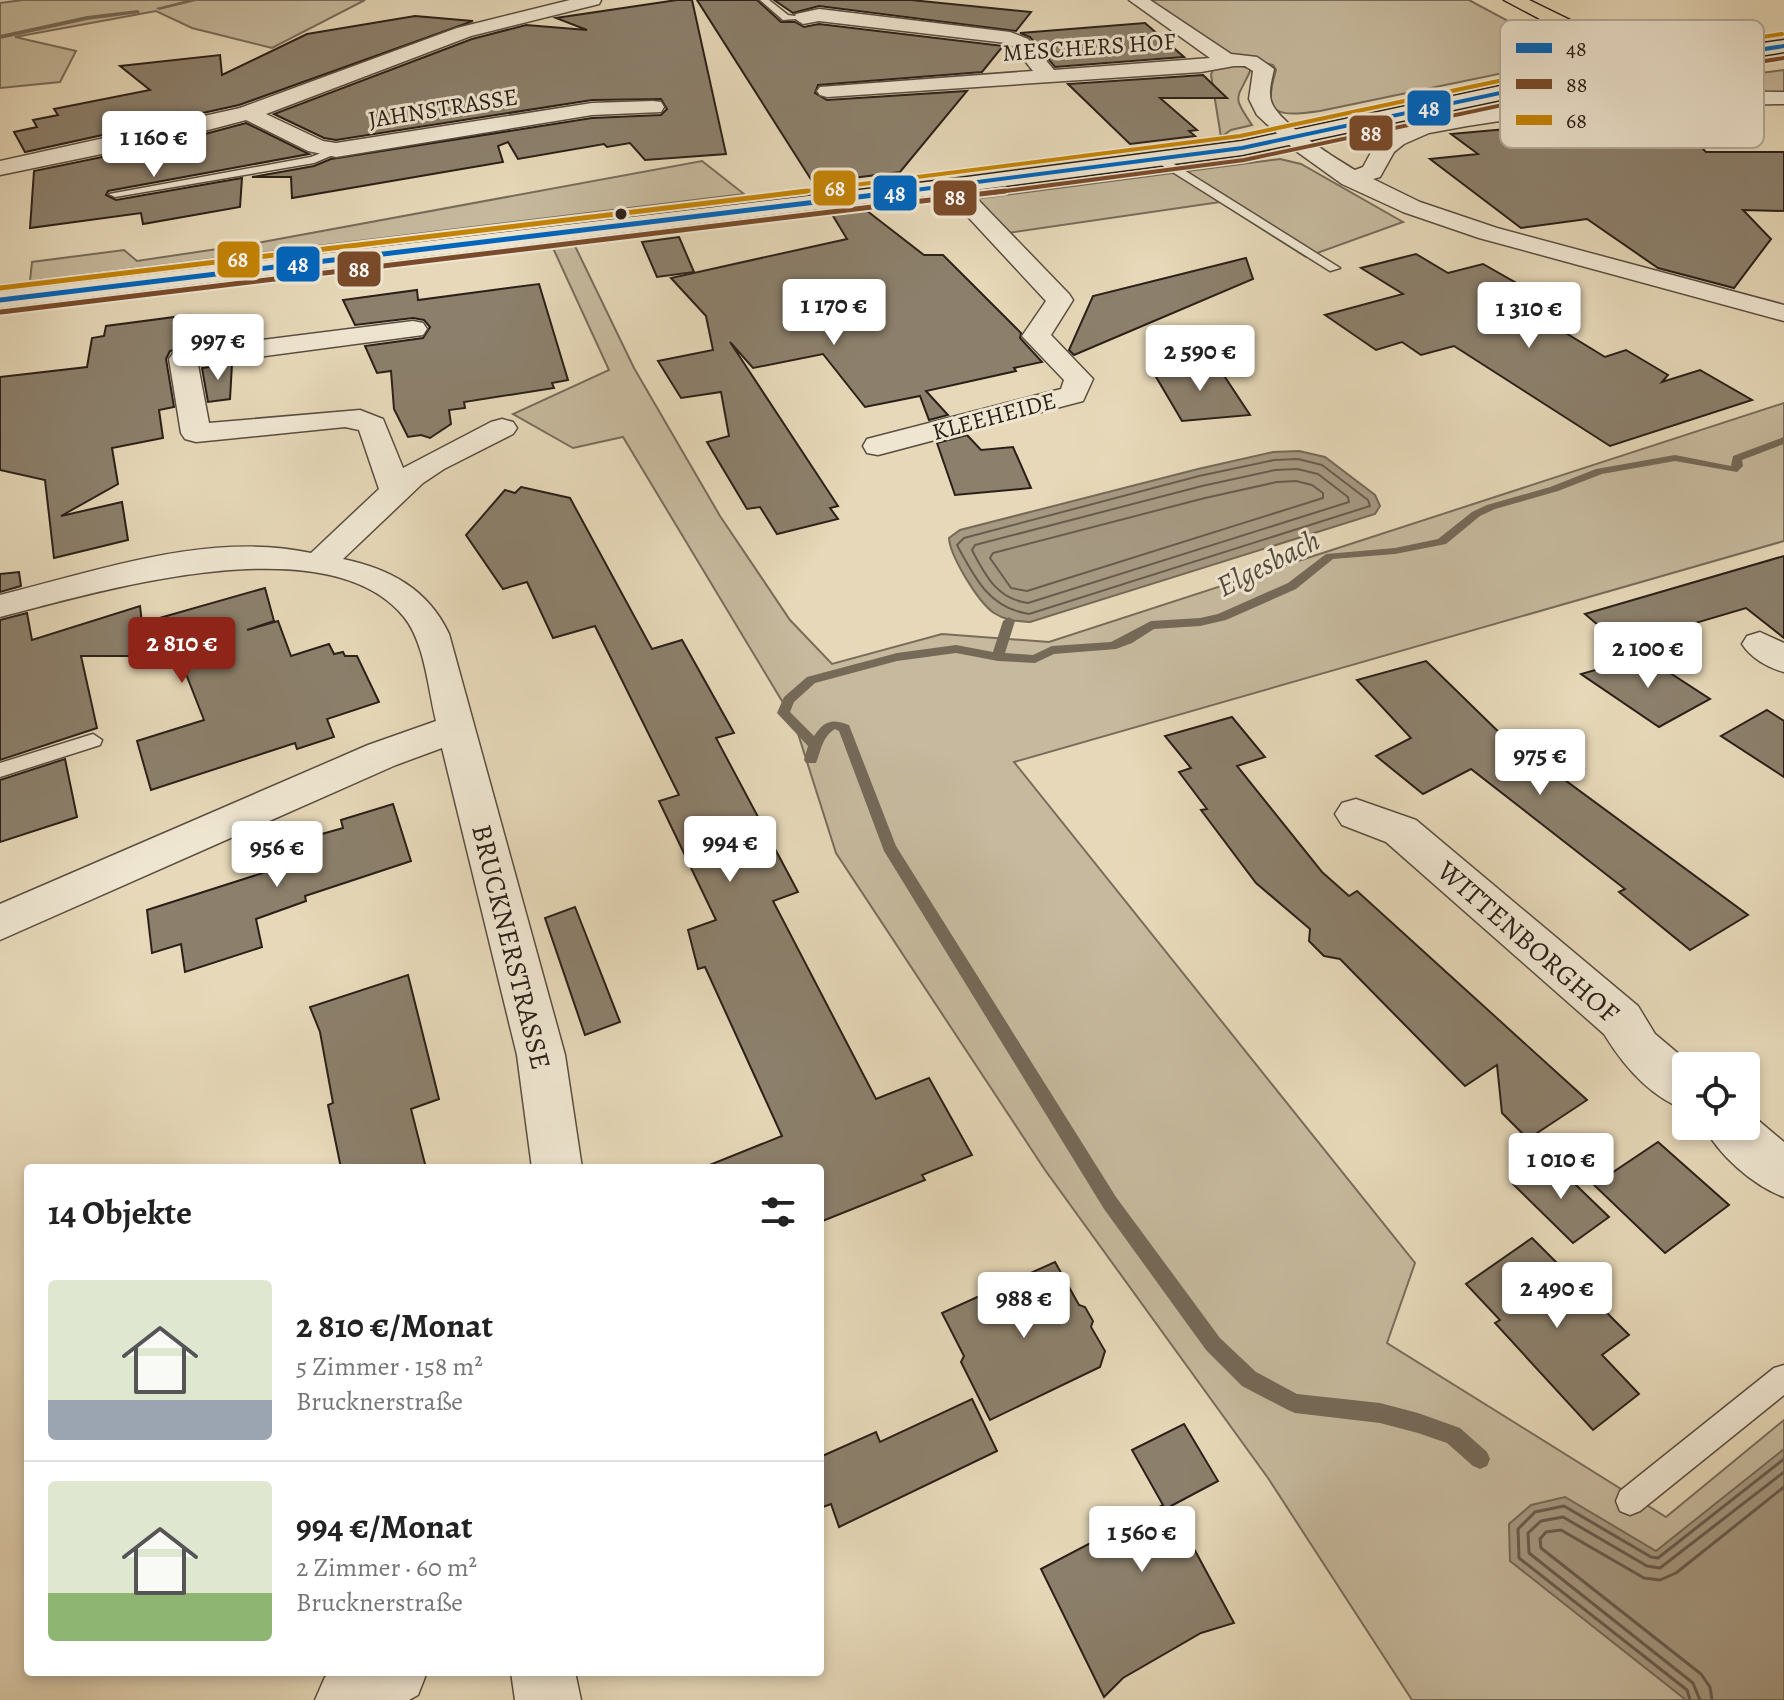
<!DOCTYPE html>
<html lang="de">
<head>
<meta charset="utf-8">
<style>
	body { margin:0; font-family:Alegreya,serif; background:#f2f2f2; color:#222; height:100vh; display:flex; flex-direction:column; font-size:30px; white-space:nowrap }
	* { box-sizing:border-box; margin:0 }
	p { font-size:26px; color:#767676 }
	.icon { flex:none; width:44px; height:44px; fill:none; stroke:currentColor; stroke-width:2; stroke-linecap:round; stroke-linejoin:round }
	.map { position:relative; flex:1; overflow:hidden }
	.drawer { position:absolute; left:24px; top:1164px; width:800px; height:512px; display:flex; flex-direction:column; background:#fff; border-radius:8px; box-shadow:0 4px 12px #0003 }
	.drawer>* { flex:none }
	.fabs { position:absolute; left:1672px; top:1052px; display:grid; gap:16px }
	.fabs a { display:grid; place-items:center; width:88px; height:88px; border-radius:8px; background:#fff; box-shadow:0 4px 12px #0003; font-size:40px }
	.price { position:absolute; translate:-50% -68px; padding:0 18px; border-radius:8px; background:#fff; color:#222; font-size:26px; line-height:52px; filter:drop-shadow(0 2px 4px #0008) }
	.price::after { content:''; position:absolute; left:50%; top:48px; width:24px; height:18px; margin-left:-12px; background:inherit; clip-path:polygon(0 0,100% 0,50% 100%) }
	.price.active { background:#8f2418; color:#fff }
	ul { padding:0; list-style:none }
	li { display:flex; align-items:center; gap:24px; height:200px; padding:0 24px }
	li+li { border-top:2px solid #e0e0e0 }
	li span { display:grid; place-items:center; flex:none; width:224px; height:160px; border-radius:8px; color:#555 }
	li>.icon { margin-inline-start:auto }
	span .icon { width:96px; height:96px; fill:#fffc; stroke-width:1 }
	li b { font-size:34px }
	h2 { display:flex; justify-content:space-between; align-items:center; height:96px; padding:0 24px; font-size:34px }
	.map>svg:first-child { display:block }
	.green { fill:#c6b99d; stroke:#786c5b; stroke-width:2 }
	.water { fill:#a69982; stroke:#756958; stroke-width:2 }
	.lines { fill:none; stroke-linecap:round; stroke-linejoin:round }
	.shore-far1 { stroke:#685c4e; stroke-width:2 }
	.shore { stroke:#685c4e; stroke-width:3 }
	.stream { fill:#756958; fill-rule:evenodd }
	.building { fill:#8c806c; stroke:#2b2019; stroke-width:2 }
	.lane-casing { stroke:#5a4e41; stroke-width:3 }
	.street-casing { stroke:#5a4e41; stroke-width:3 }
	.secondary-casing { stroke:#2b2019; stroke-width:3 }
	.highway-casing { stroke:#2b2019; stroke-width:3 }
	.lane { fill:#efe6d1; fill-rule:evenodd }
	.street { fill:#efe6d1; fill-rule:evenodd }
	.secondary { fill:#efe6d1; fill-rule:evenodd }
	.highway { fill:#e6d8b8; fill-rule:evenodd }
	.bus-1-far1-casing { stroke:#efe6d1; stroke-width:7 }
	.bus-1-casing { stroke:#efe6d1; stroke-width:9 }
	.bus-2-far1-casing { stroke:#efe6d1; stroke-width:7 }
	.bus-2-casing { stroke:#efe6d1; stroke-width:9 }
	.bus-3-far1-casing { stroke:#efe6d1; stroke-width:7 }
	.bus-3-casing { stroke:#efe6d1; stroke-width:9 }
	.bus-1-far1 { stroke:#0065bd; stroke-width:4 }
	.bus-1 { stroke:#0065bd; stroke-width:5 }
	.bus-2-far1 { stroke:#7a4b2a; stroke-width:4 }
	.bus-2 { stroke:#7a4b2a; stroke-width:5 }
	.bus-3-far1 { stroke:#c48406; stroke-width:4 }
	.bus-3 { stroke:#c48406; stroke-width:5 }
	.bus-dot { fill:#2b2019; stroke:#efe6d1; stroke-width:3 }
	.labels { text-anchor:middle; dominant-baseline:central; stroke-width:6; stroke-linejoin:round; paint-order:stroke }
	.far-street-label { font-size:24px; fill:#2b2019; stroke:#efe6d1 }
	.street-label { font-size:28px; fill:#2b2019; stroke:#efe6d1 }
	.water-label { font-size:30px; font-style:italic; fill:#564a3e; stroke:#efe6d1 }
	.key { fill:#efe6d1; stroke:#b4ab9a; stroke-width:2 }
	.key-label { font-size:22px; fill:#2b2019 }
	.line-badge { stroke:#efe6d1; stroke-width:3 }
	.badge-label { font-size:22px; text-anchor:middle; font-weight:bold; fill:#fff }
</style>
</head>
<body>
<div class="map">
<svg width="1784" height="1700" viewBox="0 0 1784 1700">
	<rect width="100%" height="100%" fill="#e6d8b8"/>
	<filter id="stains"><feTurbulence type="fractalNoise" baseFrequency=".0025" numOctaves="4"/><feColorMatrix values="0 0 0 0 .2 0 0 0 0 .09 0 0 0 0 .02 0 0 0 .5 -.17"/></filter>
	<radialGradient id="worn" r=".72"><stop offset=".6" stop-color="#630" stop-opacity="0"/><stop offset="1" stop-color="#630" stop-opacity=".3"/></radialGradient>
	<g class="green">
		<polygon points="23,0 365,0 272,48 192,28 156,11 15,37 76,51 60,82 0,88 0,3"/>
		<path d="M 1148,0 L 1469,0 L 1566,52 L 1565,58 L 1556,62 L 1320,111 C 1277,117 1262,116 1276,70 L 1273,65 L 1226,53 Z"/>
		<path d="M 1233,63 L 1251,69 C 1238,100 1230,93 1252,125 L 1231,130 L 1221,137 L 1211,75 L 1213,69 Z"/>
		<polygon points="1784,70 1784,93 1623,95 1618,91"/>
		<polygon points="1280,159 1301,164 1403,222 1306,257 1220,202 1008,233 974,199"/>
		<polygon points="702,161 744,194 30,281 32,262 124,250 137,261 257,243"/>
		<polygon points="575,246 634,368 720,516 790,620 832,664 942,634 1049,642 1784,403 1784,541 1014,762 1415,1263 1387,1343 1666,1517 1784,1420 1784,1700 1412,1700 1268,1478 1045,1170 836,853 794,721 623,437 573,448 513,414 609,370 553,248"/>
	</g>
	<g class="water">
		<path d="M 1299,451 L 1325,457 L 1375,495 L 1380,506 L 1375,514 L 1030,622 C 1017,621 1006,621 994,613 C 978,602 950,556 949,538 L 960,530 L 1198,469 L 1273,452 Z"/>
		<polygon points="1784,1449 1784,1700 1686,1700 1510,1561 1509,1524 1531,1505 1565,1497 1656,1551"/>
	</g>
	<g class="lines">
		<g class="shore-far1">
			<path d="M 1298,459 L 1322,465 L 1368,500 L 1370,506 L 1029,614 C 989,608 975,578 957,545 L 964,538 L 1199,476 L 1274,460 Z"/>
			<path d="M 1297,469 L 1318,474 L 1348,497 L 1349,502 L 1028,603 C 997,599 985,575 972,550 L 975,545 L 1202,486 L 1275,470 Z"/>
			<polygon points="1296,481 1312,485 1323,493 1323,498 1027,591 1011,588 990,558 993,553 1205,498 1277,482"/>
		</g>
		<g class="shore">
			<polyline points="1690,1700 1687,1690 1519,1558 1518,1529 1535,1512 1564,1506 1651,1557 1658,1558 1784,1459"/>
			<polyline points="1700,1700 1693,1683 1529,1553 1528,1533 1541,1521 1563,1517 1647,1566 1660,1568 1784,1472"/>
			<polyline points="1712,1700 1710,1687 1701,1674 1541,1548 1540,1539 1546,1532 1561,1530 1644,1578 1660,1580 1676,1573 1784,1487"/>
		</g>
		<g class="stream">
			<polygon points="188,0 200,0 159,10 156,8"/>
			<polygon points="138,10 140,13 87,20 0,39 0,35 87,16"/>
			<path d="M 1784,437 L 1784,444 L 1742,460 L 1743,466 L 1737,472 L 1675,461 L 1602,474 L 1558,491 L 1495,509 L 1480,516 L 1446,544 L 1395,554 L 1333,559 L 1296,589 L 1226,620 L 1200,626 L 1154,629 L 1132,643 L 1116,649 L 1054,654 L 1035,663 L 998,661 L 956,653 L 897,661 L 815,683 L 794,702 L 790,712 L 814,736 C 824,721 832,718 849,725 L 896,846 L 1116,1197 L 1220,1338 L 1256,1372 L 1297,1394 L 1380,1403 L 1418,1413 L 1460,1428 L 1487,1452 L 1490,1459 L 1487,1466 L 1480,1469 L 1473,1466 L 1447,1443 L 1418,1433 L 1380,1423 L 1295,1413 L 1288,1410 L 1242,1386 L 1206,1350 L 1104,1209 L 884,851 L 839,731 L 835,729 C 822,737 821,751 816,763 L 806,763 L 804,760 L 808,746 L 777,713 L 784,697 L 807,677 L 897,653 L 956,645 L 993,652 L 1003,621 L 1009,617 L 1015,621 L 1005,653 L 1033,655 L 1052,646 L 1111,642 L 1151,621 L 1200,618 L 1218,614 L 1288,583 L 1326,554 L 1395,548 L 1438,539 L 1472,512 L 1487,505 L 1550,487 L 1596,469 L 1675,455 L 1731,466 L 1733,456 Z"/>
		</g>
	</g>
	<g class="building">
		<polygon points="677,0 692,0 726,154 645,160 630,143 607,147 604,144 518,159 508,142 498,146 503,162 292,198 291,177 252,177 314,166 331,159 592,118 661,115 667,109 661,99 592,100 336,140 324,138 274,114 472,39 526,25 587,30 556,18"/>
		<polygon points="697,0 757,0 781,22 795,22 804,27 819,24 1003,46 982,72 818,85 815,93 827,100 967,91 900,172 829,181 839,189 819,192"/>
		<polygon points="774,0 911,0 1031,12 1016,31 819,6 793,13"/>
		<polygon points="415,16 473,21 239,105 25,152 14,132 37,127 33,120 58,115 54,109 150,90 120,66 220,55 222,75 307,34"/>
		<polygon points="1145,23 1184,57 1055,67 1030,37 1020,33"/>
		<polygon points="1203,75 1227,98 1160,98 1197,130 1189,131 1195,136 1130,144 1068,84"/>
		<polygon points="1605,120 1626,135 1688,134 1706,152 1784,152 1784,211 1743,210 1771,239 1734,288 1658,268 1587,219 1521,228 1430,159 1478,154 1451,134"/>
		<polygon points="246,123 309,154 108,191 106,195 116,200 242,178 240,207 143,224 141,213 30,228 34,171 175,142"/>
		<polygon points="862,207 924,255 943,255 1021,333 1020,338 1042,362 1014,368 1016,371 926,391 948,415 929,420 920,396 865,407 823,354 753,368 730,342 838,506 830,508 838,519 777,534 760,507 747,509 707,442 729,436 721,392 681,398 658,361 713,350 706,316 671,278 847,239 830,211"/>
		<polygon points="679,237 694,272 657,277 642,242"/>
		<polygon points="1416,254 1448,273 1483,264 1536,294 1512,300 1605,357 1626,350 1668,375 1662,382 1700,370 1752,400 1610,446 1454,346 1421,355 1402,342 1376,350 1325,315 1403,294 1361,268"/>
		<polygon points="1246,258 1253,279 1074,355 1069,350 1093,296"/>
		<polygon points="539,284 568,380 552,383 554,388 464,402 465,408 449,410 451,424 430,438 421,435 408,437 394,409 391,371 377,373 365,346 423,338 430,327 424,320 413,318 355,325 343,300 417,290 418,300"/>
		<polygon points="190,315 189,326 234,320 233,341 170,351 166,359 174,407 159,410 163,438 112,448 118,484 61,516 122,502 128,540 54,558 45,480 0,470 0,377 87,367 92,338 104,336 106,326"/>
		<polygon points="232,364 230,399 208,402 202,368"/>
		<polygon points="1217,365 1250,415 1182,421 1152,370"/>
		<polygon points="967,435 981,450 1013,447 1031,488 955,495 937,443"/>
		<polygon points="521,487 570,498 652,649 682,640 734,733 716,738 798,892 773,901 876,1099 929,1078 972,1155 922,1175 925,1180 820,1222 820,1168 708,1168 707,1166 782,1136 705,967 698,969 688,930 716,920 659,801 679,795 595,626 553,638 527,582 503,589 466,535 505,490 515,493"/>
		<polygon points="1784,556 1784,638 1746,608 1621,645 1585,614"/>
		<polygon points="19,572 21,586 0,592 0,574"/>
		<polygon points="265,588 274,621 247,630 278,621 291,656 329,644 334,654 343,652 345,656 357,656 379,702 327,719 334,737 297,749 295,743 151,790 137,741 204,720 177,651 162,656 81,656 97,728 0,760 0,620 27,613 32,640 140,606 142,623"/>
		<polygon points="1644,656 1710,699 1659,727 1581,674"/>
		<polygon points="1426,661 1511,744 1533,732 1584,769 1565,780 1748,915 1690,950 1619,892 1625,889 1471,769 1423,794 1376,756 1411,738 1357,680"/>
		<polygon points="1767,710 1784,721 1784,777 1721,736"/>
		<polygon points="1232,717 1265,757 1237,766 1322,872 1349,896 1357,891 1587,1100 1528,1139 1502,1113 1497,1065 1465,1086 1340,959 1324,956 1309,941 1310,929 1256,883 1201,810 1207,809 1179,772 1191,768 1165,736"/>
		<polygon points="65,759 77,817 0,842 0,780"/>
		<polygon points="393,804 411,861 305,896 306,901 256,919 262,947 185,972 181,944 152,953 147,910 294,863 290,843 343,828 341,820"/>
		<polygon points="575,907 620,1022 585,1035 545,918"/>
		<polygon points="408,975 439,1099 411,1109 426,1168 341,1168 328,1105 333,1103 320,1032 310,1007"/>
		<polygon points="1658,1142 1729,1205 1665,1253 1594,1185"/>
		<polygon points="1550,1160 1609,1217 1573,1243 1513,1184"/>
		<polygon points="1532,1238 1629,1335 1602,1355 1639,1394 1593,1430 1495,1323 1500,1320 1466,1284"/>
		<polygon points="1055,1262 1079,1305 1085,1307 1093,1321 1091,1327 1105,1351 1100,1367 990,1420 961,1362 964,1356 942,1313"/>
		<polygon points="972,1399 997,1451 839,1527 831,1504 820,1508 820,1457 876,1432 880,1442"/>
		<polygon points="1184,1424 1218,1481 1171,1506 1234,1623 1201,1633 1123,1678 1104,1697 1041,1569 1163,1505 1132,1450"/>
	</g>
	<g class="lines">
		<g class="lane-casing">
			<g id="lane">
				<polygon points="760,0 769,0 788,15 808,18 783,20"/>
				<polygon points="336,147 341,150 340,152 314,163 115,197 109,194 311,157"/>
				<polygon points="1155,157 1163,157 1340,268 1330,271 1155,161"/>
				<polygon points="93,734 102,740 100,745 0,777 0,763"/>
				<polygon points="1784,1365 1784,1395 1640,1511 1630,1515 1620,1511 1616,1501 1620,1491 1774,1368"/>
			</g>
		</g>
		<g class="street-casing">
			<g id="street">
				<polygon points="570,0 601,0 599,4 471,36 266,114 323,141 336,143 592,103 653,101 661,102 664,107 661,112 592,115 336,157 308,151 246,120 174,139 0,175 0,161 240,108 457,28"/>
				<path d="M 1129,0 L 1150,0 L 1231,54 L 1257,57 L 1274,69 C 1272,79 1268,91 1271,101 C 1277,122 1336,159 1355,170 L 1363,167 C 1369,157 1374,144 1384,137 C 1405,122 1435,119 1460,114 C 1567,93 1676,91 1784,92 L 1784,104 L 1625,107 L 1546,114 L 1467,126 L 1429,133 L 1404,144 L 1394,152 L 1380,177 L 1373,179 L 1420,202 L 1497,228 L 1784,305 L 1784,321 L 1479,238 L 1403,212 L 1342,184 L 1296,151 L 1257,115 L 1249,99 L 1253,71 L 1245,66 L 1234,66 L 1201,72 L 827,97 L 820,95 L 817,91 L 820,87 L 1033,71 L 1014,47 L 1006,43 L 819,21 L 803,24 L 794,18 L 796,14 L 819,9 L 1010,32 L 1028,39 L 1054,70 L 1210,58 Z"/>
				<polygon points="952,179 960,181 1069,294 1073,300 1051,335 1093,379 1083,401 878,455 867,453 863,446 867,439 1061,389 1064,380 1022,336 1046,301 944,191 940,186 944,181"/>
				<path d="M 413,321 L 423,323 L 427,329 L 423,335 L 198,365 L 209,423 L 360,410 L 383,419 L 403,468 L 491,422 L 502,419 L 513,422 L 517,428 L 513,434 L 444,469 L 423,483 L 343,559 C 390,569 428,589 449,634 L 565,1055 L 582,1168 L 532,1168 L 517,1055 L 442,748 L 396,765 L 0,940 L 0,904 L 368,745 L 436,721 C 428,689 425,643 404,617 C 328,522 97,592 0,617 L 0,595 C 98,571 209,531 311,553 L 379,489 L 359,430 L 345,427 L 196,442 L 185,439 L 181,433 L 169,359 L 173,353 L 183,350 Z"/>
				<path d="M 1760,632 L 1784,643 L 1784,672 C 1768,668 1751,658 1742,644 L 1747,636 Z"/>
				<path d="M 1356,799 L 1416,820 L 1638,1006 L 1655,1034 L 1693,1066 L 1686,1066 L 1686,1110 C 1650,1097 1623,1065 1604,1034 L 1386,842 L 1342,825 L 1335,814 L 1342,803 Z"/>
				<path d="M 1746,1110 L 1784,1142 L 1784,1197 C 1754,1186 1718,1155 1704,1126 L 1746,1126 Z"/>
				<polygon points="333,1672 427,1672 418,1695 409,1700 315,1700 325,1677"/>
				<polygon points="511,1672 575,1672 581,1700 515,1700"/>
			</g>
		</g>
		<g class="secondary-casing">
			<polygon id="secondary" points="1784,40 1784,52 1552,89 1242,155 952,193 0,308 0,292 952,179 1242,141 1552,75"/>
		</g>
		<g class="highway-casing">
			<polygon id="highway" points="1504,0 1529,0 1654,61 1657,66 1646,72 1638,71"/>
		</g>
		<use href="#lane" class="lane"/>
		<use href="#street" class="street"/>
		<use href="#secondary" class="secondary"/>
		<use href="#highway" class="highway"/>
		<g class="bus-1-far1-casing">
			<polyline id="bus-1-far1" points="892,193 1242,148 1552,82 1784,46"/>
		</g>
		<g class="bus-1-casing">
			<polyline id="bus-1" points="0,300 908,191"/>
		</g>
		<g class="bus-2-far1-casing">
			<polyline id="bus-2-far1" points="990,193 1244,160 1554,94 1784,58"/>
		</g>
		<g class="bus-2-casing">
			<polyline id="bus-2" points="1,312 1005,191"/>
		</g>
		<g class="bus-3-far1-casing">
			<polyline id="bus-3-far1" points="791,193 1240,136 1550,70 1782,34"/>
		</g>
		<g class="bus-3-casing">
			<polyline id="bus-3" points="0,288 807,191"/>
		</g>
		<use href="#bus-1-far1" class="bus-1-far1"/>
		<use href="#bus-1" class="bus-1"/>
		<use href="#bus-2-far1" class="bus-2-far1"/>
		<use href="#bus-2" class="bus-2"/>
		<use href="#bus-3-far1" class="bus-3-far1"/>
		<use href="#bus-3" class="bus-3"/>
	</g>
	<circle class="bus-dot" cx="621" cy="214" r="7"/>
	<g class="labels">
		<g class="far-street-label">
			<text transform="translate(1089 47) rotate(-4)">MESCHERS HOF</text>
			<text transform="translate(443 108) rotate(-9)">JAHNSTRASSE</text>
			<text transform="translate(994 416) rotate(-15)">KLEEHEIDE</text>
		</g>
		<g class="street-label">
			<text transform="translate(1528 942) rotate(41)">WITTENBORGHOF</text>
			<text transform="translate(511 947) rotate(76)">BRUCKNERSTRASSE</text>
		</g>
		<g class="water-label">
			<text transform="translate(1268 563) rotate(-27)">Elgesbach</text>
		</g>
	</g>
	<rect x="1500" y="20" width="264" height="128" rx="12" class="key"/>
	<rect x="1516" y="43" width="36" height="10" fill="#0065bd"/>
	<rect x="1516" y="79" width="36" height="10" fill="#7a4b2a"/>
	<rect x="1516" y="115" width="36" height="10" fill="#c48406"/>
	<g class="key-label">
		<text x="1566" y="56">48</text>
		<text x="1566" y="92">88</text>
		<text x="1566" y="128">68</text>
	</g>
	<g class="line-badge">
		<rect x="1406" y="89" width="46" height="38" rx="8" fill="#0065bd"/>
		<rect x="1348" y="114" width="46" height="38" rx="8" fill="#7a4b2a"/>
		<rect x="812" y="169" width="45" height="38" rx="8" fill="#c48406"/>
		<rect x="872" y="174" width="46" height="38" rx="8" fill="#0065bd"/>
		<rect x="932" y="179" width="46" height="38" rx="8" fill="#7a4b2a"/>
		<rect x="216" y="240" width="45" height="39" rx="8" fill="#c48406"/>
		<rect x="275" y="245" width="46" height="38" rx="8" fill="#0065bd"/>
		<rect x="336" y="250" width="46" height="38" rx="8" fill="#7a4b2a"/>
	</g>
	<g class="badge-label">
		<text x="1429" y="116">48</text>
		<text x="1371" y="141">88</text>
		<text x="835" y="196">68</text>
		<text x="895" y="201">48</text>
		<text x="955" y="205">88</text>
		<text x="238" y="267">68</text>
		<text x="298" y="272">48</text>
		<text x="359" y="277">88</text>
	</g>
	<rect width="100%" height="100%" filter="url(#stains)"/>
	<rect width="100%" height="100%" fill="url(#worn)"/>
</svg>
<div class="fabs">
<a><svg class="icon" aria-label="locate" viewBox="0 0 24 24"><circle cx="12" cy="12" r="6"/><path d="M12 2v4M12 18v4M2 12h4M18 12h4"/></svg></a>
</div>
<b class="price" style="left:154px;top:179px">1 160 €</b>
<b class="price" style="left:834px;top:347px">1 170 €</b>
<b class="price" style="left:1529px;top:350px">1 310 €</b>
<b class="price" style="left:218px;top:382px">997 €</b>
<b class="price" style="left:1200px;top:393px">2 590 €</b>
<b class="price active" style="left:182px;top:685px">2 810 €</b>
<b class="price" style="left:1648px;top:690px">2 100 €</b>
<b class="price" style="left:1540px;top:797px">975 €</b>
<b class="price" style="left:730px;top:884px">994 €</b>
<b class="price" style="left:277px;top:889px">956 €</b>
<b class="price" style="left:1561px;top:1201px">1 010 €</b>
<b class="price" style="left:1557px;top:1330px">2 490 €</b>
<b class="price" style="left:1024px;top:1340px">988 €</b>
<b class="price" style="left:1142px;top:1574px">1 560 €</b>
<section class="drawer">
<h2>14 Objekte<svg class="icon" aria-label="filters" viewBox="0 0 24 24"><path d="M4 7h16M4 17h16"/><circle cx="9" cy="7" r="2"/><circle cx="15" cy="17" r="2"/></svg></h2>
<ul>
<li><span style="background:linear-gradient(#dfe7d0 75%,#9aa5b1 0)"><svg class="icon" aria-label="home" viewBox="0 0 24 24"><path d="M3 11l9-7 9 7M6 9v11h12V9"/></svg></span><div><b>2 810 €/Monat</b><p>5 Zimmer · 158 m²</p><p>Brucknerstraße</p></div></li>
<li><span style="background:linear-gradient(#dfe7d0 70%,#8fb573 0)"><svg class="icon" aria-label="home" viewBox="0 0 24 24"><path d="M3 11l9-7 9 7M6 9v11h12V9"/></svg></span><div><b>994 €/Monat</b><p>2 Zimmer · 60 m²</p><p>Brucknerstraße</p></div></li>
</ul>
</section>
</div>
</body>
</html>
